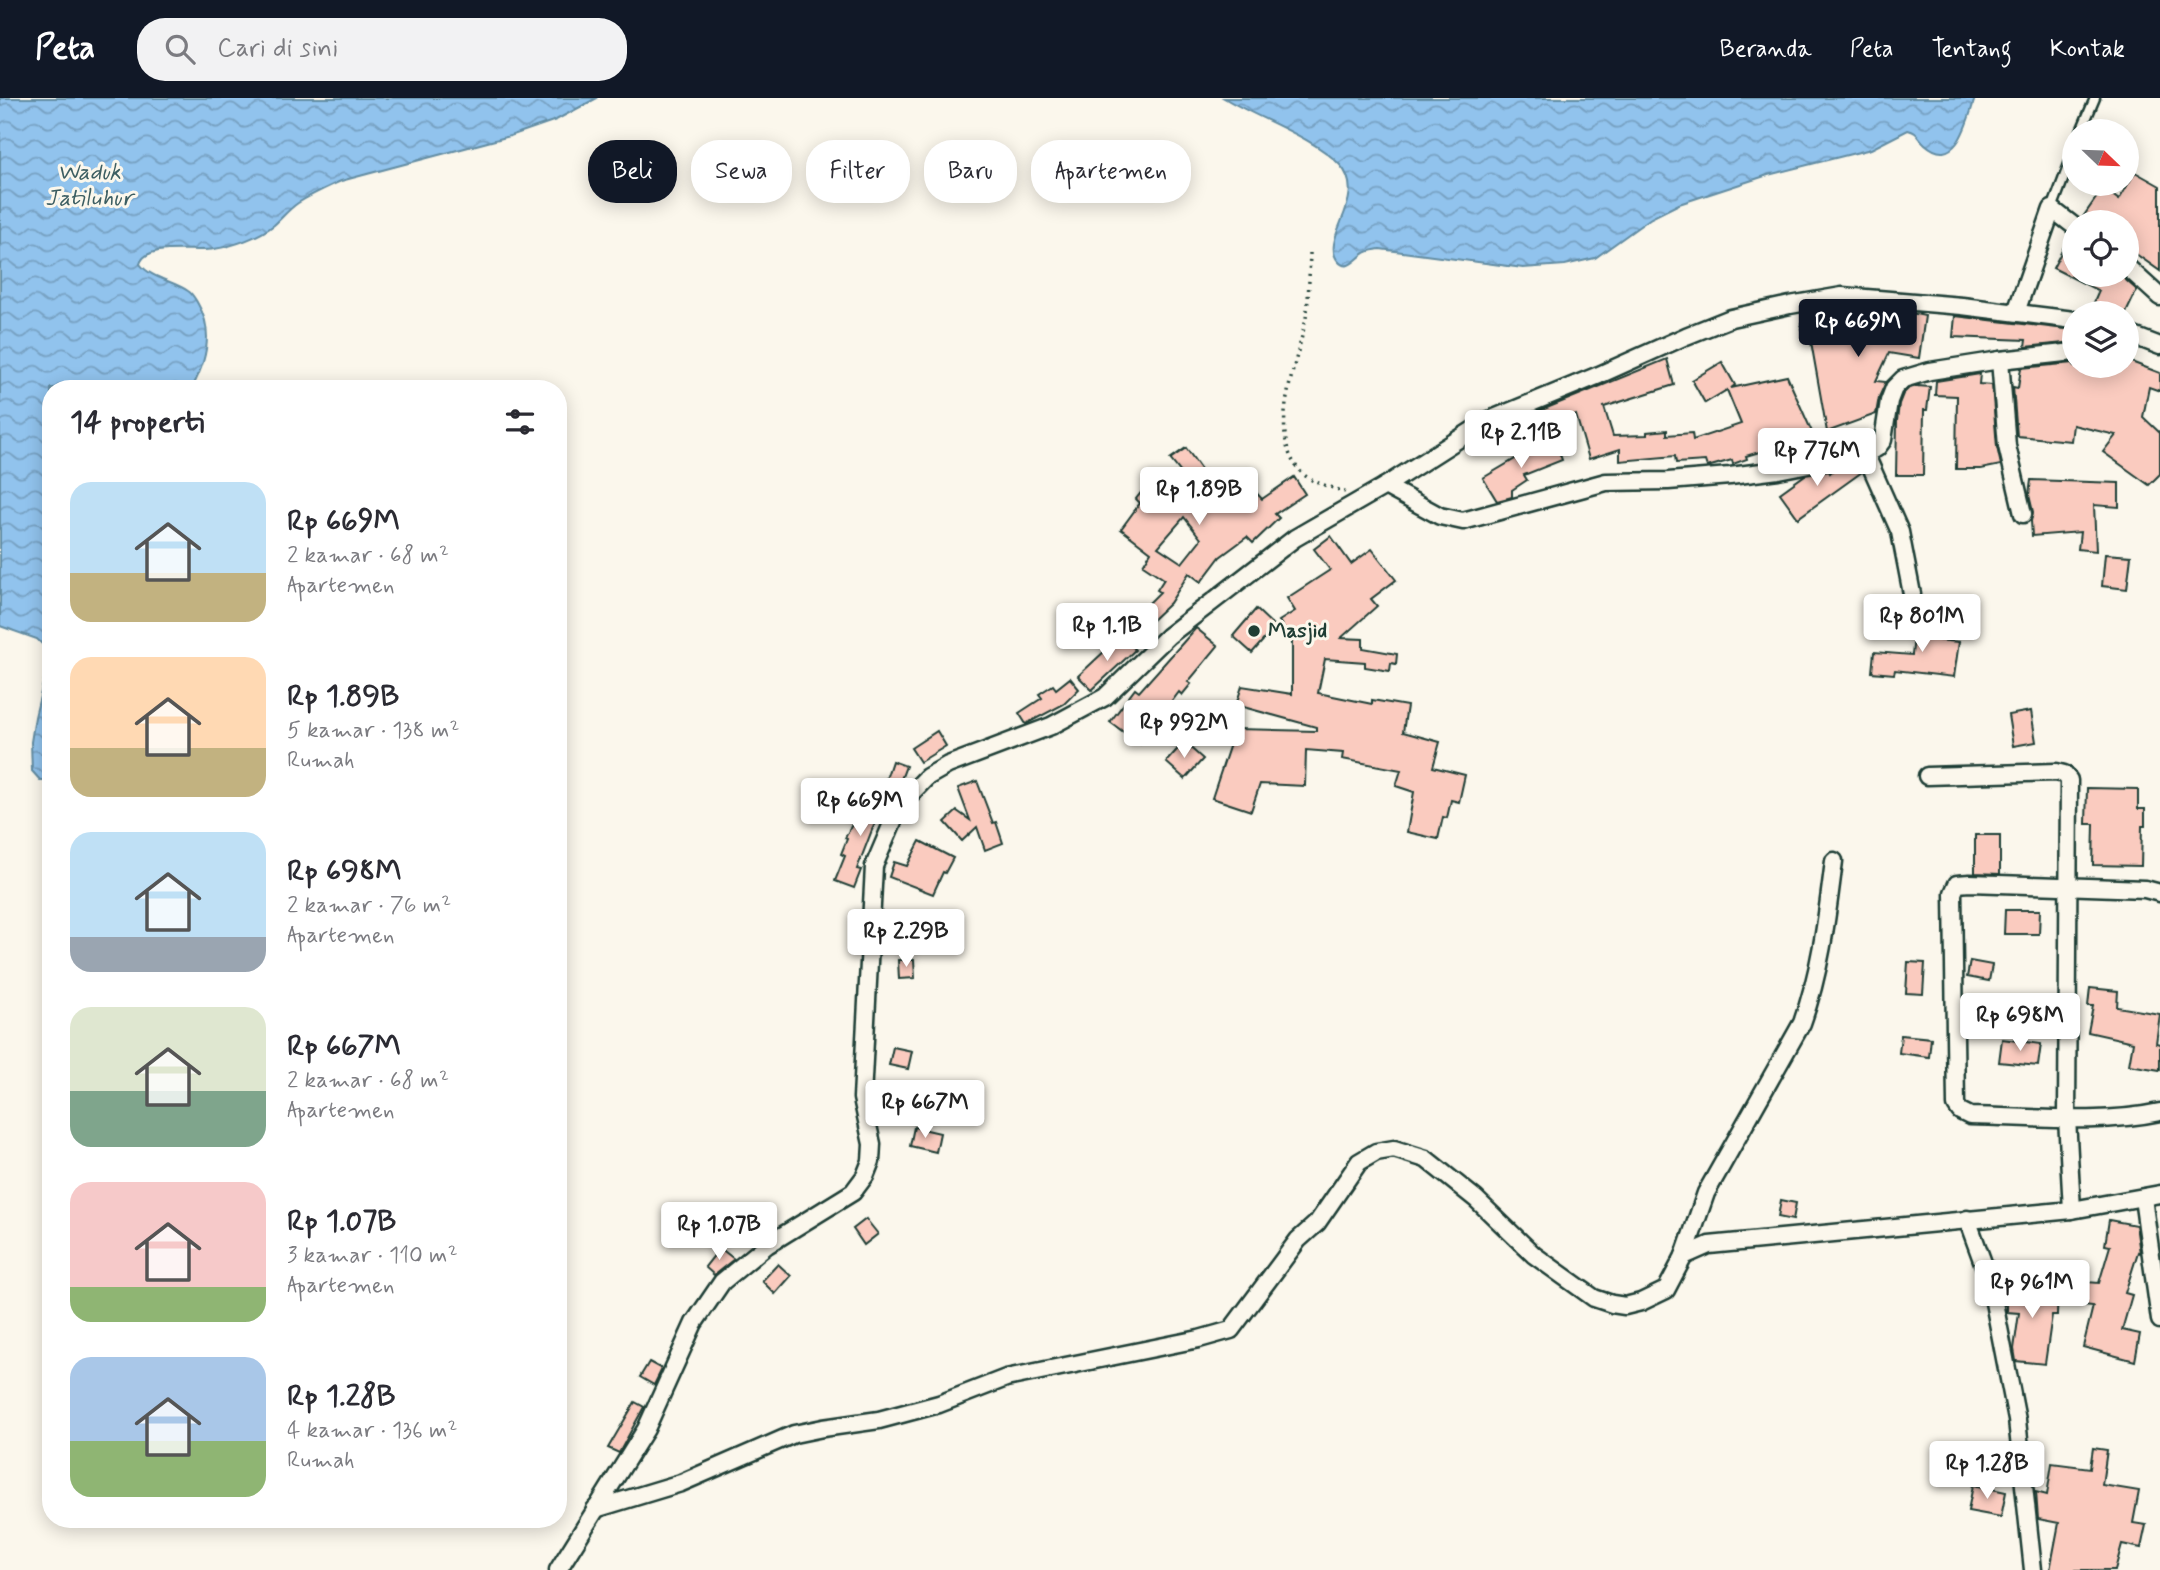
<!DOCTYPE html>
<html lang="id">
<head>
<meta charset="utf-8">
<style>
	body { margin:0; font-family:Mynerve,sans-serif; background:#f2f2f3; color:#2b2b33; height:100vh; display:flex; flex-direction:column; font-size:26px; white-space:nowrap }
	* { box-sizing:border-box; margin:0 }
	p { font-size:23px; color:#7c7c81 }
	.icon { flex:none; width:38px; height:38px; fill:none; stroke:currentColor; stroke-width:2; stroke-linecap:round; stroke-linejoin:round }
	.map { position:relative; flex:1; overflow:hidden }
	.panel { position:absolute; left:42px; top:282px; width:525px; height:1148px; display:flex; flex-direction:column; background:#fff; border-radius:28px; box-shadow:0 4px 18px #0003 }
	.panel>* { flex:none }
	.hud { position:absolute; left:588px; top:42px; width:665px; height:63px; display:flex; gap:14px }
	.needle { width:46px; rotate:113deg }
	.fabs { position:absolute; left:2062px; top:21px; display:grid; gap:14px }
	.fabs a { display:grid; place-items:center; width:77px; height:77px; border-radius:50%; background:#fff; box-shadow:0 4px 18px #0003; font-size:35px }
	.price { position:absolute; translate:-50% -60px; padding:0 16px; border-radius:7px; background:#fff; color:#222; font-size:23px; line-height:46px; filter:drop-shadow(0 2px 4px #0008) }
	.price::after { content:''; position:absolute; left:50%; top:42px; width:21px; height:16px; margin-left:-10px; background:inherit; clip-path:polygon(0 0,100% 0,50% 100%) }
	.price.selected { background:#111827; color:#fff }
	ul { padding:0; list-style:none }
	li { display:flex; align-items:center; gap:21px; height:175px; padding:0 28px }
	li span { display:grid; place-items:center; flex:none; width:196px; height:140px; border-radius:21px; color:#555 }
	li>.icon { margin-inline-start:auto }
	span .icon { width:84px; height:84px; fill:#fffc; stroke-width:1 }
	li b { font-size:30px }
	h2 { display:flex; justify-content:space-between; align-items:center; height:84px; padding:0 28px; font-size:30px }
	.chip { padding:0 24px; border-radius:28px; background:#fff; box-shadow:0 4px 18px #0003; font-size:24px; line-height:63px }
	.chip.selected { background:#111827; color:#fff }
	header { display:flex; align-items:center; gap:42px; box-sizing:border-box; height:98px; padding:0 35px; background:#111827; color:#fff }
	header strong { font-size:33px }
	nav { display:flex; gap:38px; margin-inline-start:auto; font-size:24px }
	.search { width:490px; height:63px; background:#f2f2f3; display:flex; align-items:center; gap:18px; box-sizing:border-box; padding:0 24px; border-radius:28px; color:#7c7c81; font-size:26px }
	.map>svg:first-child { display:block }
	.water { fill:url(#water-waves); stroke:#638da3; stroke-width:2 }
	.building { fill:#facbbf; stroke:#1f3d34; stroke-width:2; fill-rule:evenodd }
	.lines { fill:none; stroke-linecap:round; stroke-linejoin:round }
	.service-casing { stroke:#1f3d34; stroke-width:13 }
	.minor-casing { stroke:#1f3d34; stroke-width:21 }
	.path { stroke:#1f3d34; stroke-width:3.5; stroke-dasharray:2 5; stroke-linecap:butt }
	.service { stroke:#fbf7ec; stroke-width:8 }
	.minor { stroke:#fbf7ec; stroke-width:16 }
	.poi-dot { fill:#1f3d34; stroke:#fbf7ec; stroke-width:2.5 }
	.labels { text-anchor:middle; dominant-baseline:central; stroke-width:6; stroke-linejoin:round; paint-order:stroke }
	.poi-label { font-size:21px; font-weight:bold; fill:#1f3d34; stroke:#fbf7ec; text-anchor:start }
	.water-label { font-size:23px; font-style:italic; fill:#3c5e62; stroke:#fbf7ec }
</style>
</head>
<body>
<header>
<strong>Peta</strong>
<div class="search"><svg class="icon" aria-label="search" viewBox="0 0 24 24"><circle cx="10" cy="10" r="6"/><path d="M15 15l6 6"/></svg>Cari di sini</div>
<nav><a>Beranda</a><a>Peta</a><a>Tentang</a><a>Kontak</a></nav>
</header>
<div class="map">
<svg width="2160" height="1472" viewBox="0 0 2160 1472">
	<defs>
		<pattern id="water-waves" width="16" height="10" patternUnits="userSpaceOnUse" patternTransform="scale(1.75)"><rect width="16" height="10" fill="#91c3ed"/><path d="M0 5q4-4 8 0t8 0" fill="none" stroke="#76a0c1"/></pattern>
	</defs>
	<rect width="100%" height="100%" fill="#fbf7ec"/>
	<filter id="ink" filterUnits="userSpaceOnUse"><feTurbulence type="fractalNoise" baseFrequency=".0143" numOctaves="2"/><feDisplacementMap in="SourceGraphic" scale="14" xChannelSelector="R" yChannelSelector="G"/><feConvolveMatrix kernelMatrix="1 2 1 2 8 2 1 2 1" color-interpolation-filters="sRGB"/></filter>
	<g filter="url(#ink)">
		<g class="water">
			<path d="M 0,0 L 597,0 L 556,22 L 510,38 L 341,83 C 326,90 312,96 298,105 C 289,111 282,120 274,127 C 259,139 234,148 214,151 C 195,155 146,144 140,166 C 150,180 174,183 188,193 C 193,196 195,201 198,206 C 214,233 206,264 192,290 L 51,290 L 50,682 L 40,682 L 32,673 L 31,644 L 35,619 L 48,565 L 46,550 L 37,541 L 0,528 Z"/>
			<path d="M 1224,0 L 1975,0 C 1968,21 1957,74 1925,46 C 1918,40 1918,34 1908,32 L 1871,51 L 1768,77 L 1679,106 L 1651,120 L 1595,160 L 1565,167 L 1523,170 L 1380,151 C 1375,152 1369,152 1365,155 C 1357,159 1348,175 1338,163 C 1319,140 1370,100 1340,67 C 1315,40 1257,20 1224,0 Z"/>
		</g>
		<g class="building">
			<polygon points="2135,74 2160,88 2160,173 2126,149 2126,124 2091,124 2083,119 2103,90 2119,102"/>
			<polygon points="2070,137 2074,138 2074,177 2120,177 2137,192 2126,215 2106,215 2092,209 2099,193 2053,170"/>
			<polygon points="1854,212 1901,216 1901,213 1925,218 1919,260 1889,255 1876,283 1886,284 1879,299 1876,316 1827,334 1810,238 1803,239 1801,225 1853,217"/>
			<polygon points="1955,218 2074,232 2074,244 2025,249 2026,242 1953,239"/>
			<polygon points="1667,261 1674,287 1604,309 1613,338 1647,337 1647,334 1667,332 1667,337 1692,335 1693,342 1741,326 1727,292 1705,305 1692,282 1722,264 1735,287 1731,290 1787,278 1812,334 1775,353 1773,350 1746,358 1747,361 1733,366 1732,362 1707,369 1705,363 1676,365 1675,358 1620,363 1620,351 1589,361 1576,317 1539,333 1532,316"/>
			<polygon points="2126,262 2160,275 2160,293 2149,289 2143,319 2160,335 2160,376 2149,387 2103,354 2116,337 2073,327 2071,343 2017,338 2013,289 2018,290 2021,270 2074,265 2074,268 2126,268"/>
			<polygon points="1980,276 1979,286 1992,287 1997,349 2001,367 1981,371 1956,371 1957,298 1935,297 1936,283"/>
			<polygon points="1918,288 1930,289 1927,312 1924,312 1923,377 1896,377 1897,323 1899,306 1903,296 1909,290"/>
			<polygon points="1555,343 1562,362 1524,377 1527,382 1512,392 1512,399 1497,403 1483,380 1527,354"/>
			<path d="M 1186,350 L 1203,374 L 1206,372 L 1218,387 L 1220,386 L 1232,403 L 1249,387 L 1262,401 L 1294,379 L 1305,396 L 1275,416 L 1279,420 L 1253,445 L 1247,439 L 1220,459 L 1201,484 L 1189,475 L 1170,505 L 1150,524 L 1140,514 L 1160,494 L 1157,492 L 1164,481 L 1143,467 L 1151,454 L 1121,431 L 1140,405 L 1136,401 L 1147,387 L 1171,406 L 1172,404 L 1176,407 L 1193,390 L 1170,361 ZM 1184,419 L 1201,441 L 1182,465 L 1158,449 Z"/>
			<polygon points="1858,367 1862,374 1798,420 1780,395 1805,377 1829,373 1830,375 1833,372"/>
			<polygon points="2031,382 2119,385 2119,409 2094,407 2096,453 2078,451 2080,434 2032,438 2031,423 2033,414 2029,397"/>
			<polygon points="1331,438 1351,466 1372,451 1396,482 1371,501 1377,508 1341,540 1363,541 1363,550 1397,556 1396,566 1391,565 1390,573 1365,569 1365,564 1325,561 1318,595 1372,606 1372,602 1407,608 1403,634 1440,644 1433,669 1465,677 1459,704 1451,702 1447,720 1443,719 1438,741 1407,734 1414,694 1396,688 1401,672 1342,661 1343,655 1306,652 1305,688 1260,686 1251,713 1212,700 1235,631 1316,633 1316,629 1236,607 1242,588 1292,596 1292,543 1279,523 1295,513 1287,500 1330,472 1314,451"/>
			<polygon points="2105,456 2131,458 2127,491 2102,488"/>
			<polygon points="1256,511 1275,529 1252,555 1233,538"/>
			<polygon points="1916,522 1940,524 1938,542 1959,544 1954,579 1895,572 1894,576 1872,574 1874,554 1912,557"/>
			<polygon points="1196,530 1218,548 1188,584 1191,586 1182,597 1179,594 1140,646 1110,624 1135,591 1139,594"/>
			<polygon points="1122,537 1135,552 1092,592 1078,578"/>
			<polygon points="1070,580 1079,591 1064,606 1026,626 1019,615 1042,600 1039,596 1053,587 1056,591"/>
			<polygon points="2031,613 2036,644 2013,648 2008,617"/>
			<polygon points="937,633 946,648 920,664 911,650"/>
			<polygon points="1184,644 1203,661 1185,681 1166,664"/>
			<polygon points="892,663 906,668 897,692 884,687"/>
			<polygon points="977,683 993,725 996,724 1003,745 985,752 977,729 962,743 945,724 957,713 970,722 958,690"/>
			<polygon points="2087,690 2138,691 2138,711 2145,711 2145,728 2142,728 2141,768 2093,767 2094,726 2086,726"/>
			<polygon points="870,691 888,700 872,732 857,771 861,772 854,790 835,783 845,758 841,756 847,741 845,740"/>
			<polygon points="1975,737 2000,737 2000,776 1975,775"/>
			<polygon points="920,743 953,760 945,775 943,774 933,796 889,779 894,764 907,768"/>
			<polygon points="2005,812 2040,812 2039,836 2004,836"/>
			<polygon points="898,862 914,862 915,880 899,881"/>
			<polygon points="1970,863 1992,867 1989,883 1967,879"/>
			<polygon points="1908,864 1925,865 1923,896 1906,895"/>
			<polygon points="2090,890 2118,893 2117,909 2160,916 2156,945 2160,946 2160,972 2129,967 2133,944 2088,934 2093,908 2088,908"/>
			<polygon points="1975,911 1997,913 1996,935 1974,934"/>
			<polygon points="1901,937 1931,940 1929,959 1899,955"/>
			<polygon points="2002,941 2041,946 2038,968 1999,964"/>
			<polygon points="893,949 912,953 908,971 889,967"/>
			<polygon points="914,1029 940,1035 936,1054 910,1048"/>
			<polygon points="1781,1102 1796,1105 1793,1122 1778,1119"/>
			<polygon points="866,1121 878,1136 864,1147 853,1131"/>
			<polygon points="2109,1122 2136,1127 2140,1155 2138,1154 2125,1195 2132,1197 2122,1232 2140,1236 2135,1263 2083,1249 2093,1208 2084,1207 2087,1184 2099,1185 2110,1148 2105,1147"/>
			<polygon points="720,1150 734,1161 714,1177 705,1169"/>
			<polygon points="778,1166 791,1178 775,1196 762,1183"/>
			<polygon points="2007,1187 2058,1190 2057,1217 2052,1217 2045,1266 2016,1263 2014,1251 2019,1215 2007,1214"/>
			<polygon points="649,1264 662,1271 654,1287 640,1279"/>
			<polygon points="635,1304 644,1309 619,1355 608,1350"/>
			<polygon points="2093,1350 2107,1352 2102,1387 2139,1393 2133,1425 2146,1427 2141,1450 2122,1446 2115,1472 2050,1472 2059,1425 2038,1421 2036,1394 2047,1397 2052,1365 2090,1370"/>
			<polygon points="1973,1387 2006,1394 2001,1419 1968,1413"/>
		</g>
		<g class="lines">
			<g class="service-casing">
				<g id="service">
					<polyline points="2081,33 2095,0"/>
					<polyline points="2052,111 2074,53"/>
				</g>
			</g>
			<g class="minor-casing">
				<g id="minor">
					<polyline points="2126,168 2160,199"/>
					<polyline points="2016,214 2052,111 2074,128"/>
					<polyline points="2126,235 2160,248"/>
					<polyline points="2000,262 2007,348 2023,416"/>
					<polyline points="1865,355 1900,434 1912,496"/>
					<polyline points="1385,388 1440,418 1463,423 1606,384 1668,383 1730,378 1778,372 1865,355 1877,350 1883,342 1889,303 1894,290 1903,281 1930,273 2000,262 2074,254"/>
					<polyline points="1927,678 2056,674 2064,676 2069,682 2067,1020 2072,1112"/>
					<path d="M 2160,795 L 2145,791 L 1970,785 L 1957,786 L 1953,795 L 1956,1007 L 1960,1013 L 1970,1018 C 2032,1019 2099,1027 2160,1014"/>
					<polyline points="2143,1100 2160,1222"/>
					<polyline points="1967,1121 1990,1184 2017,1322 2033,1472"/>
					<path d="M 1684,1158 L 1706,1095 L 1802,925 C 1821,872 1827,818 1834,763"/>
					<polyline points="595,1411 681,1385 794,1336 823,1330 879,1322 939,1306 1006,1280 1199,1241 1231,1232 1298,1142 1317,1125 1359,1064 1376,1054 1394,1051 1426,1061 1476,1101 1534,1157 1594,1200 1612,1206 1625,1208 1641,1204 1666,1192 1684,1158 1709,1147 2072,1112 2160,1096"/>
					<polyline points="558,1472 646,1331 694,1225 722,1184 767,1147 853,1094 865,1078 871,1063 872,1046 862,1000 874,768 900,707 927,679 948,667 1051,628 1105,599 1168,538 1295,440 1385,388 1487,323 1599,277 1686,238 1731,220 1790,207 1842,198 1962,208 2074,222"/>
				</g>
			</g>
			<path class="path" d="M 1310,155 C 1309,176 1309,199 1306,220 C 1298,265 1265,336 1301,374 C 1311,385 1332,389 1345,394"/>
			<use href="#service" class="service"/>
			<use href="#minor" class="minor"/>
		</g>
	</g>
	<circle class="poi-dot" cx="1254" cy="533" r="7"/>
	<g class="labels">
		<g class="poi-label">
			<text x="1268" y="533">Masjid</text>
		</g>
		<g class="water-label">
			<text x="89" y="75">Waduk<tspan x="89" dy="26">Jatiluhur</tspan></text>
		</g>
	</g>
</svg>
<div class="fabs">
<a><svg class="needle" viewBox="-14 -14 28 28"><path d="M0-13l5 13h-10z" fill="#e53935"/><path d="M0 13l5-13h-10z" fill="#7c7c81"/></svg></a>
<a><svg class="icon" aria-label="locate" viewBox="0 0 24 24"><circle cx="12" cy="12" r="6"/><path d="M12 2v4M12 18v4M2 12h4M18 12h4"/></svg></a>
<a><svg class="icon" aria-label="layers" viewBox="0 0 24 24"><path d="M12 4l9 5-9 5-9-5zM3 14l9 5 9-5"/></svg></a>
</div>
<b class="price selected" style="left:1858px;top:261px">Rp 669M</b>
<b class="price" style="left:1521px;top:372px">Rp 2.11B</b>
<b class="price" style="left:1817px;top:390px">Rp 776M</b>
<b class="price" style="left:1199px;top:429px">Rp 1.89B</b>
<b class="price" style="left:1922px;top:556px">Rp 801M</b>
<b class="price" style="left:1107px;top:565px">Rp 1.1B</b>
<b class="price" style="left:1184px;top:662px">Rp 992M</b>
<b class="price" style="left:860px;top:740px">Rp 669M</b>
<b class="price" style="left:906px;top:871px">Rp 2.29B</b>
<b class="price" style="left:2020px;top:955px">Rp 698M</b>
<b class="price" style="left:925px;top:1042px">Rp 667M</b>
<b class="price" style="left:719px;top:1164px">Rp 1.07B</b>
<b class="price" style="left:2032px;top:1222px">Rp 961M</b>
<b class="price" style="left:1987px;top:1403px">Rp 1.28B</b>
<div class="hud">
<a class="chip selected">Beli</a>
<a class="chip">Sewa</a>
<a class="chip">Filter</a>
<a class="chip">Baru</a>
<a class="chip">Apartemen</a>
</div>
<section class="panel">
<h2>14 properti<svg class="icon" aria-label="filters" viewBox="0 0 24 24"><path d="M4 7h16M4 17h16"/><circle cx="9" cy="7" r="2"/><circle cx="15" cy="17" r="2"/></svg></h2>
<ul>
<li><span style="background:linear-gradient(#bfe0f5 65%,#c2b280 0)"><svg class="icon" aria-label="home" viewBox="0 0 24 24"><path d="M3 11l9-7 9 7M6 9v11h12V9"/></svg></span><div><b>Rp 669M</b><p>2 kamar · 68 m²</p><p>Apartemen</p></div></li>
<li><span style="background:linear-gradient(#ffd9b3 65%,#c2b280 0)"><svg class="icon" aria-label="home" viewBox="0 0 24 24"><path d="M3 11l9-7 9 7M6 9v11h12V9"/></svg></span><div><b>Rp 1.89B</b><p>5 kamar · 138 m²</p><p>Rumah</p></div></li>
<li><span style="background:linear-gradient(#bfe0f5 75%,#9aa5b1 0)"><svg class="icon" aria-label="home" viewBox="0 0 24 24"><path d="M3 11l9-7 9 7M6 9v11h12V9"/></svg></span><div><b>Rp 698M</b><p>2 kamar · 76 m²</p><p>Apartemen</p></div></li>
<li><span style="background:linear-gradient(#dfe7d0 60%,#7fa58c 0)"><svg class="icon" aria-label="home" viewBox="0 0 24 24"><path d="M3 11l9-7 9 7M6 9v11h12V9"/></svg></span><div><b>Rp 667M</b><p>2 kamar · 68 m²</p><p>Apartemen</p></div></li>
<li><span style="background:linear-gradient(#f6c9c9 75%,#8fb573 0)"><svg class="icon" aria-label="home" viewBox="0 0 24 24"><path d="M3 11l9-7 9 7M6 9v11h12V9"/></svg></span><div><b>Rp 1.07B</b><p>3 kamar · 110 m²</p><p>Apartemen</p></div></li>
<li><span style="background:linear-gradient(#a9c7e8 60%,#8fb573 0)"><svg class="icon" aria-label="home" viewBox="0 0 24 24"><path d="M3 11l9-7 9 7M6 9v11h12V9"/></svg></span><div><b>Rp 1.28B</b><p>4 kamar · 136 m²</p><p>Rumah</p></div></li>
</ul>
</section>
</div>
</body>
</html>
